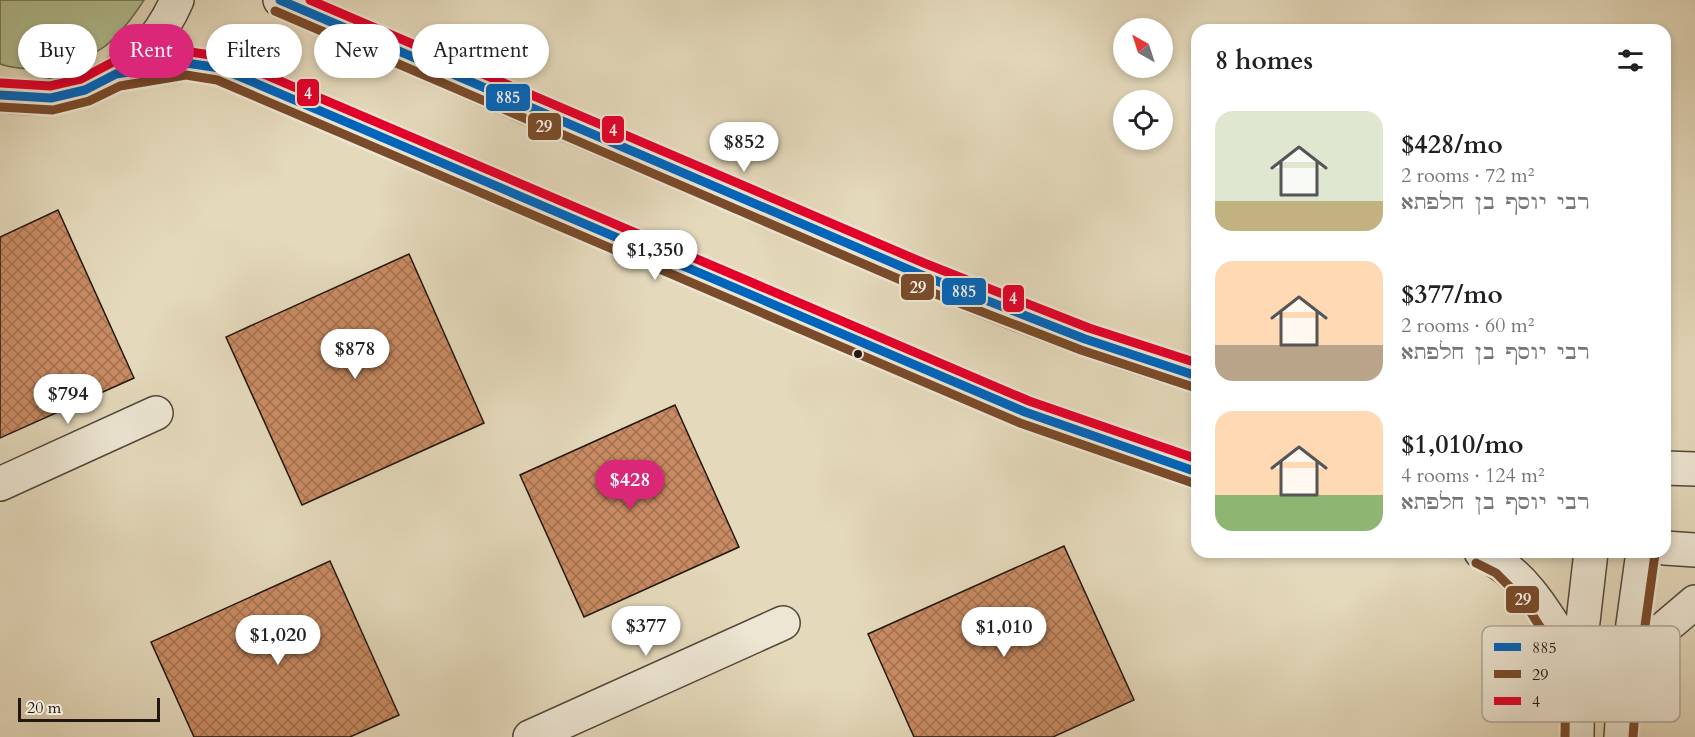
<!DOCTYPE html>
<html lang="en">
<head>
<meta charset="utf-8">
<style>
	body { margin:0; font-family:Cardo,"Frank Ruhl Libre",serif; background:#f2f2f2; color:#202124; height:100vh; display:flex; flex-direction:column; font-size:22px; white-space:nowrap }
	* { box-sizing:border-box; margin:0 }
	p { font-size:20px; color:#757577 }
	.icon { flex:none; width:33px; height:33px; fill:none; stroke:currentColor; stroke-width:2; stroke-linecap:round; stroke-linejoin:round }
	.map { position:relative; flex:1; overflow:hidden }
	.details { position:absolute; left:1191px; top:24px; width:480px; height:534px; display:flex; flex-direction:column; background:#fff; border-radius:18px; box-shadow:0 3px 9px #0003 }
	.details>* { flex:none }
	.banner { position:absolute; left:18px; top:24px; width:570px; height:54px; display:flex; gap:12px }
	.needle { width:39px; rotate:321deg }
	.buttons { position:absolute; left:1113px; top:18px; display:grid; gap:12px }
	.buttons a { display:grid; place-items:center; width:60px; height:60px; border-radius:50%; background:#fff; box-shadow:0 3px 9px #0003; font-size:30px }
	.scale { position:absolute; left:18px; bottom:15px; width:142px; box-sizing:border-box; padding-left:6px; border:3px solid #221711; border-top:0; font-size:16px; line-height:21px; white-space:nowrap; color:#221711; -webkit-text-stroke:4px #ede6d3; paint-order:stroke }
	.price { position:absolute; translate:-50% -51px; padding:0 14px; border-radius:21px; background:#fff; color:#222; font-size:20px; line-height:39px; filter:drop-shadow(0 2px 3px #0008) }
	.price::after { content:''; position:absolute; left:50%; top:36px; width:18px; height:14px; margin-left:-9px; background:inherit; clip-path:polygon(0 0,100% 0,50% 100%) }
	.price.active { background:#db2777; color:#fff }
	ul { padding:0; list-style:none }
	li { display:flex; align-items:center; gap:18px; height:150px; padding:0 24px }
	li span { display:grid; place-items:center; flex:none; width:168px; height:120px; border-radius:18px; color:#555 }
	li>.icon { margin-inline-start:auto }
	span .icon { width:72px; height:72px; fill:#fffc; stroke-width:1 }
	li b { font-size:26px }
	h2 { display:flex; justify-content:space-between; align-items:center; height:72px; padding:0 24px; font-size:26px }
	.chip { padding:0 21px; border-radius:27px; background:#fff; box-shadow:0 3px 9px #0003; font-size:21px; line-height:54px }
	.chip.active { background:#db2777; color:#fff }
	.map>svg:first-child { display:block }
	.green { fill:#b2bf91; stroke:#6a6b51; stroke-width:1.5 }
	.building { fill:url(#building-cross-hatch); stroke:#221711; stroke-width:1.5 }
	.lines { fill:none; stroke-linecap:round; stroke-linejoin:round }
	.minor-casing { stroke:#52483c; stroke-width:36 }
	.minor { stroke:#ede6d3; stroke-width:33 }
	.bus-1-casing { stroke:#ede6d3; stroke-width:14 }
	.bus-2-casing { stroke:#ede6d3; stroke-width:14 }
	.bus-3-casing { stroke:#ede6d3; stroke-width:14 }
	.bus-1 { stroke:#0065bd; stroke-width:9 }
	.bus-2 { stroke:#7a4b2a; stroke-width:9 }
	.bus-3 { stroke:#e4002b; stroke-width:9 }
	.bus-dot { fill:#221711; stroke:#ede6d3; stroke-width:2 }
	.key { fill:#ede6d3; stroke:#b0a899; stroke-width:1.5 }
	.key-label { font-size:16px; fill:#221711 }
	.line-badge { stroke:#ede6d3; stroke-width:2 }
	.badge-label { font-size:16px; text-anchor:middle; font-weight:bold; fill:#fff }
</style>
</head>
<body>
<div class="map">
<svg width="1695" height="737" viewBox="0 0 1695 737">
	<defs>
		<pattern id="building-cross-hatch" width="8" height="8" patternUnits="userSpaceOnUse" patternTransform="scale(1.5)"><rect width="8" height="8" fill="#c98b63"/><path d="M0 0l8 8M0 8l8-8" fill="none" stroke="#a37150"/></pattern>
	</defs>
	<rect width="100%" height="100%" fill="#e4d9bb"/>
	<filter id="stains"><feTurbulence type="fractalNoise" baseFrequency=".00333" numOctaves="4"/><feColorMatrix values="0 0 0 0 .2 0 0 0 0 .09 0 0 0 0 .02 0 0 0 .5 -.17"/></filter>
	<radialGradient id="worn" r=".72"><stop offset=".6" stop-color="#630" stop-opacity="0"/><stop offset="1" stop-color="#630" stop-opacity=".3"/></radialGradient>
	<path class="green" d="M 0,0 L 144,0 C 133,17 121,34 104,47 C 78,66 32,75 0,64 Z"/>
	<g class="building">
		<polygon points="58,210 134,378 0,438 0,237"/>
		<polygon points="409,254 484,423 302,505 226,337"/>
		<polygon points="675,405 739,547 584,617 520,475"/>
		<polygon points="1064,546 1134,700 1053,737 914,737 868,634"/>
		<polygon points="330,561 399,715 350,737 194,737 151,642"/>
	</g>
	<g class="lines">
		<g class="minor-casing">
			<g id="minor">
				<path d="M 280,0 C 438,69 597,138 756,205 C 901,267 1046,331 1197,376"/>
				<polyline points="116,74 186,63 220,68 1025,412 1197,472"/>
				<path d="M 0,95 C 76,107 146,72 177,0"/>
				<polyline points="1665,468 1695,469"/>
				<polyline points="0,484 156,413"/>
				<polyline points="1665,548 1695,550"/>
				<path d="M 1481,552 C 1529,576 1550,621 1578,665"/>
				<polyline points="1631,673 1655,636 1695,602"/>
				<polyline points="530,737 783,623"/>
				<polyline points="1577,737 1578,665 1591,552"/>
				<polyline points="1621,737 1625,682 1643,552"/>
			</g>
		</g>
		<use href="#minor" class="minor"/>
		<g class="bus-1-casing">
			<g id="bus-1">
				<polyline points="280,0 919,274 1085,339 1197,376"/>
				<polyline points="0,95 51,98 85,90 116,74 186,63 220,68 1025,412 1197,472"/>
			</g>
		</g>
		<g class="bus-2-casing">
			<g id="bus-2">
				<polyline points="275,11 915,286 1081,350 1193,387"/>
				<polyline points="0,107 53,110 89,101 120,86 186,75 217,80 1020,423 1193,483"/>
				<polyline points="1476,563 1496,573 1523,600 1566,668 1565,737"/>
				<polyline points="1633,737 1637,683 1655,554"/>
			</g>
		</g>
		<g class="bus-3-casing">
			<g id="bus-3">
				<polyline points="310,0 924,263 1089,328 1197,363"/>
				<polyline points="1,83 50,86 81,79 113,62 184,51 224,57 1029,401 1197,459"/>
			</g>
		</g>
		<use href="#bus-1" class="bus-1"/>
		<use href="#bus-2" class="bus-2"/>
		<use href="#bus-3" class="bus-3"/>
	</g>
	<circle class="bus-dot" cx="858" cy="354" r="5"/>
	<rect x="1482" y="626" width="198" height="96" rx="9" class="key"/>
	<rect x="1494" y="643" width="27" height="8" fill="#0065bd"/>
	<rect x="1494" y="670" width="27" height="8" fill="#7a4b2a"/>
	<rect x="1494" y="697" width="27" height="8" fill="#e4002b"/>
	<g class="key-label">
		<text x="1532" y="653">885</text>
		<text x="1532" y="680">29</text>
		<text x="1532" y="707">4</text>
	</g>
	<g class="line-badge">
		<rect x="296" y="78" width="24" height="29" rx="6" fill="#e4002b"/>
		<rect x="485" y="83" width="46" height="29" rx="6" fill="#0065bd"/>
		<rect x="527" y="112" width="35" height="29" rx="6" fill="#7a4b2a"/>
		<rect x="601" y="115" width="24" height="29" rx="6" fill="#e4002b"/>
		<rect x="900" y="273" width="35" height="28" rx="6" fill="#7a4b2a"/>
		<rect x="941" y="277" width="46" height="29" rx="6" fill="#0065bd"/>
		<rect x="1002" y="284" width="23" height="29" rx="6" fill="#e4002b"/>
		<rect x="1505" y="585" width="35" height="29" rx="6" fill="#7a4b2a"/>
	</g>
	<g class="badge-label">
		<text x="308" y="99">4</text>
		<text x="508" y="103">885</text>
		<text x="544" y="132">29</text>
		<text x="613" y="136">4</text>
		<text x="918" y="293">29</text>
		<text x="964" y="297">885</text>
		<text x="1013" y="304">4</text>
		<text x="1523" y="605">29</text>
	</g>
	<rect width="100%" height="100%" filter="url(#stains)"/>
	<rect width="100%" height="100%" fill="url(#worn)"/>
</svg>
<div class="buttons">
<a><svg class="needle" viewBox="-14 -14 28 28"><path d="M0-13l5 13h-10z" fill="#e53935"/><path d="M0 13l5-13h-10z" fill="#757577"/></svg></a>
<a><svg class="icon" aria-label="locate" viewBox="0 0 24 24"><circle cx="12" cy="12" r="6"/><path d="M12 2v4M12 18v4M2 12h4M18 12h4"/></svg></a>
</div>
<div class="scale">20 m</div>
<b class="price" style="left:744px;top:173px">$852</b>
<b class="price" style="left:655px;top:281px">$1,350</b>
<b class="price" style="left:355px;top:380px">$878</b>
<b class="price" style="left:68px;top:425px">$794</b>
<b class="price active" style="left:630px;top:511px">$428</b>
<b class="price" style="left:646px;top:657px">$377</b>
<b class="price" style="left:1004px;top:658px">$1,010</b>
<b class="price" style="left:278px;top:666px">$1,020</b>
<div class="banner">
<a class="chip">Buy</a>
<a class="chip active">Rent</a>
<a class="chip">Filters</a>
<a class="chip">New</a>
<a class="chip">Apartment</a>
</div>
<section class="details">
<h2>8 homes<svg class="icon" aria-label="filters" viewBox="0 0 24 24"><path d="M4 7h16M4 17h16"/><circle cx="9" cy="7" r="2"/><circle cx="15" cy="17" r="2"/></svg></h2>
<ul>
<li><span style="background:linear-gradient(#dfe7d0 75%,#c2b280 0)"><svg class="icon" aria-label="home" viewBox="0 0 24 24"><path d="M3 11l9-7 9 7M6 9v11h12V9"/></svg></span><div><b>$428/mo</b><p>2 rooms · 72 m²</p><p>רבי יוסף בן חלפתא</p></div></li>
<li><span style="background:linear-gradient(#ffd9b3 70%,#b9a48a 0)"><svg class="icon" aria-label="home" viewBox="0 0 24 24"><path d="M3 11l9-7 9 7M6 9v11h12V9"/></svg></span><div><b>$377/mo</b><p>2 rooms · 60 m²</p><p>רבי יוסף בן חלפתא</p></div></li>
<li><span style="background:linear-gradient(#ffd9b3 70%,#8fb573 0)"><svg class="icon" aria-label="home" viewBox="0 0 24 24"><path d="M3 11l9-7 9 7M6 9v11h12V9"/></svg></span><div><b>$1,010/mo</b><p>4 rooms · 124 m²</p><p>רבי יוסף בן חלפתא</p></div></li>
</ul>
</section>
</div>
</body>
</html>
